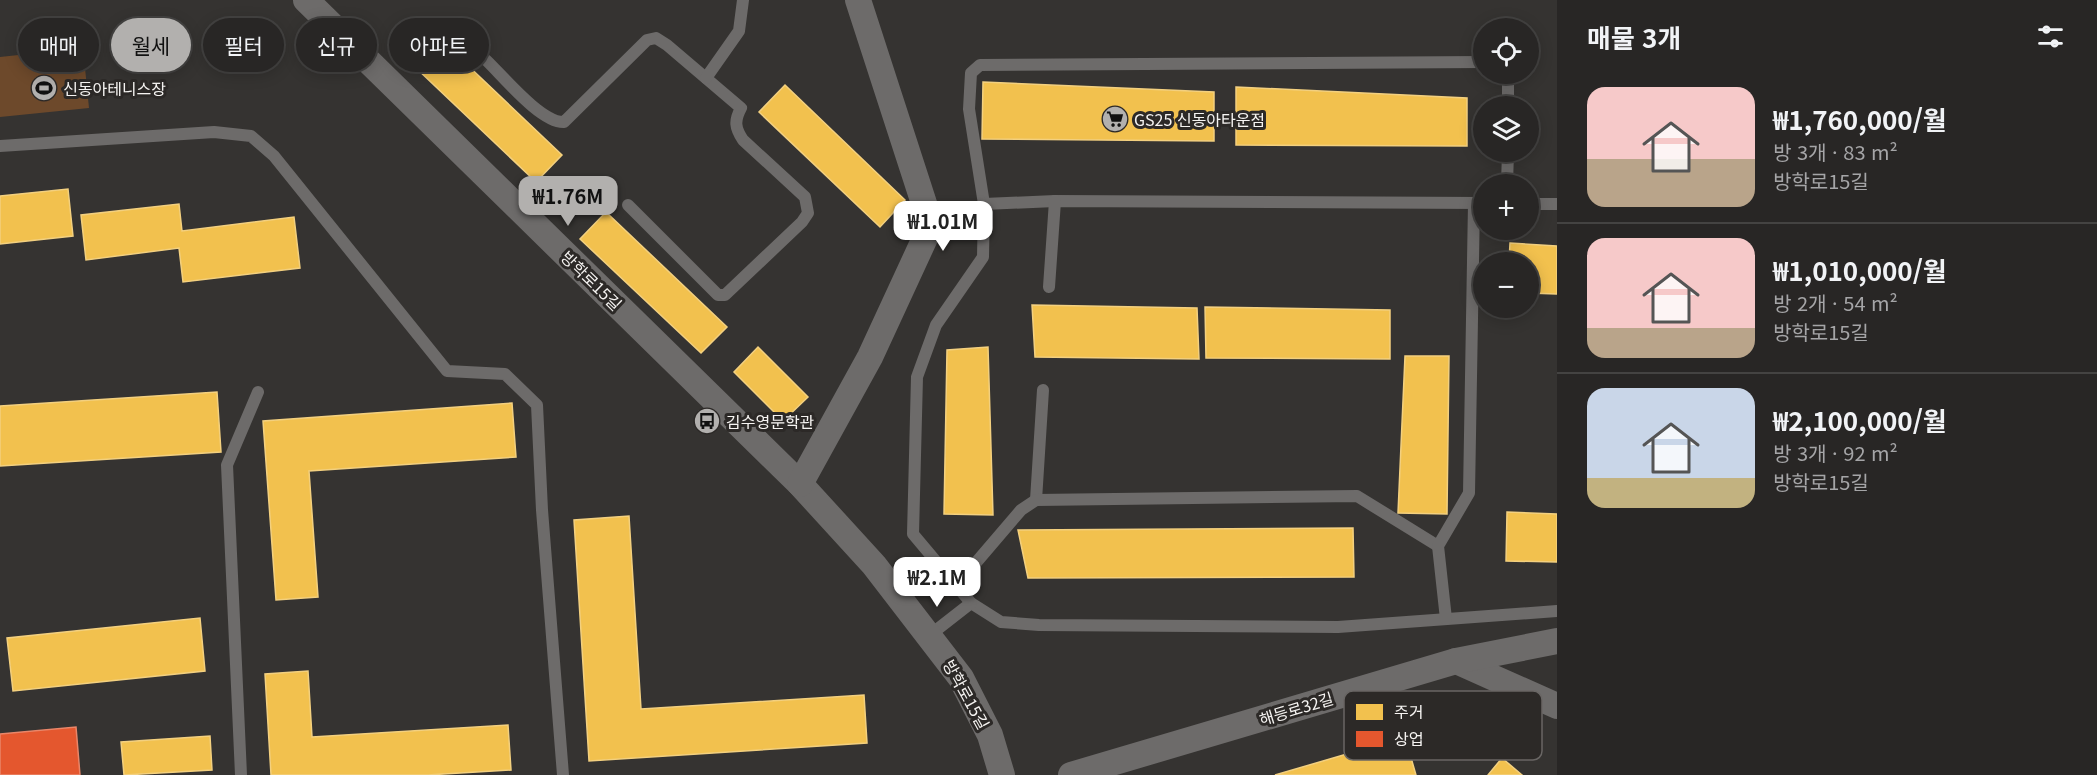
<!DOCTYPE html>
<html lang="ko">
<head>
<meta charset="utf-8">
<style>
	body { margin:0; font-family:Georgia,"Noto Sans KR",serif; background:#343232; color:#f1f3f6; height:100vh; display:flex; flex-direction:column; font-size:22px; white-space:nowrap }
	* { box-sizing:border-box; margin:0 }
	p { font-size:20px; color:#a5a5a7 }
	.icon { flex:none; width:33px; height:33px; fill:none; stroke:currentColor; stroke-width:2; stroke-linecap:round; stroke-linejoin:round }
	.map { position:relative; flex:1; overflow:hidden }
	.panel { display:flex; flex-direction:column; background:#282625; width:540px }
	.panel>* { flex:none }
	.top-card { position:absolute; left:18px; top:18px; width:570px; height:54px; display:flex; gap:12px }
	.tools { position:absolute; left:1473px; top:18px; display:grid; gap:12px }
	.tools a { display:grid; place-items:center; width:66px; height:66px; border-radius:50%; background:#282625; box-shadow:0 3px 15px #0003,0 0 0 2px #444342; font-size:30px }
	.price { position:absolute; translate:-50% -51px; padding:0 14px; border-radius:12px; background:#fff; color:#222; font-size:20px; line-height:39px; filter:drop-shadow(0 2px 3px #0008) }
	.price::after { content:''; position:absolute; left:50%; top:36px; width:18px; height:14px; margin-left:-9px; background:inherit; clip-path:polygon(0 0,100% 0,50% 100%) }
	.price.current { background:#b2b0ae; color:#111 }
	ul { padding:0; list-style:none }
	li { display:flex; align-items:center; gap:18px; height:150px; padding:0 30px }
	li+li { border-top:2px solid #444342 }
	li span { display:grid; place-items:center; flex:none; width:168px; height:120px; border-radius:18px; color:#555 }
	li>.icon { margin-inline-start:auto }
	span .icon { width:72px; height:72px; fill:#fffc; stroke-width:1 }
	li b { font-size:26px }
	h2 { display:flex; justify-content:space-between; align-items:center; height:72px; padding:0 30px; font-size:26px }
	.pill { padding:0 21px; border-radius:27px; background:#282625; box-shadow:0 3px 15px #0003,0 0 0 2px #444342; font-size:21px; line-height:54px }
	.pill.current { background:#b2b0ae; color:#111 }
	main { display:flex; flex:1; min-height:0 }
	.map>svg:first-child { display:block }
	.green { fill:#6d492b }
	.homes { fill:#f2c14e; stroke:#f3d07f; stroke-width:1.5 }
	.shops { fill:#e4572e; stroke:#e98669; stroke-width:1.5 }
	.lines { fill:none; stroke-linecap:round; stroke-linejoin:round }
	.lane { stroke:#6d6b6a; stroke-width:12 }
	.street { stroke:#6d6b6a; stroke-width:26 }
	.labels { text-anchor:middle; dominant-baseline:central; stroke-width:6; stroke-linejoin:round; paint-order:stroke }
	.poi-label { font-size:16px; fill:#f6f4f2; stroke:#2c2927; text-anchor:start }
	.street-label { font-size:16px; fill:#f6f4f2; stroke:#2c2927 }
	.key { fill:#2c2927; stroke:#696664; stroke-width:1.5 }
	.key-label { font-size:16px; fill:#f6f4f2 }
</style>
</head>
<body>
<main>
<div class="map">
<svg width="1557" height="775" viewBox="0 0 1557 775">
	<rect width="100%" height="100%" fill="#353331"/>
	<polygon class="green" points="83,48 89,108 0,117 0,57"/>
	<g class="homes">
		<polygon points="441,40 562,155 536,182 415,67"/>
		<polygon points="983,82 1214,92 1214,141 982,139"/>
		<polygon points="785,85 905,200 880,227 759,112"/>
		<polygon points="1236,87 1467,98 1467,146 1236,145"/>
		<polygon points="68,189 73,236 0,244 0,196"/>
		<polygon points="179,204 182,231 294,217 300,268 183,282 179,248 86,260 81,215"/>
		<polygon points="606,212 727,327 701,353 580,239"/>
		<polygon points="1510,243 1557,246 1557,294 1528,293 1528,262 1509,262"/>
		<polygon points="1032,305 1197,308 1199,359 1035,357"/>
		<polygon points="1205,307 1390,310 1390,359 1206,358"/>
		<polygon points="758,347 808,397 783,421 734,372"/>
		<polygon points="988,347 993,515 944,514 947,350"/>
		<polygon points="1405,356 1449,356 1447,514 1398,513"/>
		<polygon points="217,392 221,452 0,466 0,406"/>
		<polygon points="512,403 516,457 309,471 318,597 276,600 263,421"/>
		<polygon points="1507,512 1557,514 1557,562 1506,561"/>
		<polygon points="629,516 641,709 864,695 867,743 589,761 574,520"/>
		<polygon points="1353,528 1354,577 1028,578 1018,530"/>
		<polygon points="200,618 205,671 13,691 7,638"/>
		<polygon points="308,671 312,737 508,725 511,770 427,775 271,775 265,674"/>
		<polygon points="210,736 212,770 124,775 121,742"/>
		<polygon points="1405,737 1416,775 1275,775"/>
		<polygon points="1502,758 1522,775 1488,775"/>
	</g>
	<polygon class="shops" points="76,727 80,775 0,775 0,734"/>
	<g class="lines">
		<g class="lane">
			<path d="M 486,60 C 503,76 541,123 564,122 L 647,40 L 656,38 L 667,45 L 741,108 C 734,121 735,128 743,140 L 805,197 L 808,213 L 802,222 L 725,295 L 718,295 L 628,205"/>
			<polyline points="1484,62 980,65 971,73 969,109 984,204 983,257 936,325 917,377 913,534 971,603 1001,622 1039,625 1338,627 1557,611"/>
			<polyline points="1505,74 1508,81 1508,106"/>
			<polyline points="706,78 739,31 743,0"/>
			<polyline points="0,146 214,132 251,136 274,156 447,371 505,374 537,405 542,510 563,775"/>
			<polyline points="1507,184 1508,152"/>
			<polyline points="984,204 1055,201 1484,203"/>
			<polyline points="1528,204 1557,204"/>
			<polyline points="931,225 986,229"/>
			<polyline points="1049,287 1055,201"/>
			<polyline points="1036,500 1043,390"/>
			<polyline points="956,586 1021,510 1036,500 1357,496 1438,546"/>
			<polyline points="1446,619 1438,546 1469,493 1474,203"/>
			<polyline points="930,635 971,603"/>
			<polyline points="241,775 227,465 258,392"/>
		</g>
		<g class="street">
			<polyline points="306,0 800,484 874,565 961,678 990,735 1002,775"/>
			<polyline points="800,484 870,357 931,225 858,0"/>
			<polyline points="1456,661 1557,706"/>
			<polyline points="1071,775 1456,661 1557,641"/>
		</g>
	</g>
	<defs>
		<g id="stadium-disc" transform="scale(1.35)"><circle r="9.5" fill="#b2b0ae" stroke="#2c2927"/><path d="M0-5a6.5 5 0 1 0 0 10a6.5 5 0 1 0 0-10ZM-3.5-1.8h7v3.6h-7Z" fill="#111"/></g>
		<g id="supermarket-disc" transform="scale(1.35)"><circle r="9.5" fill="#b2b0ae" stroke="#2c2927"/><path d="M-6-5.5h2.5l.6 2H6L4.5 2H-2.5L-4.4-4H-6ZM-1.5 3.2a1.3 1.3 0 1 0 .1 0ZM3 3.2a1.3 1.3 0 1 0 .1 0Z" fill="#111"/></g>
		<g id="bus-disc" transform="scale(1.35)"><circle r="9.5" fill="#b2b0ae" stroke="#2c2927"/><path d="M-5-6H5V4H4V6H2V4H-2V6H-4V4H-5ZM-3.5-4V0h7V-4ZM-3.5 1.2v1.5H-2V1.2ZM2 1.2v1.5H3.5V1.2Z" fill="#111"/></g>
	</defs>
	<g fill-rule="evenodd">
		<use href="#stadium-disc" x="44" y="88"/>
		<use href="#supermarket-disc" x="1115" y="119"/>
		<use href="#bus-disc" x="707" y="421"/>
	</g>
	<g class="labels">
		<g class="poi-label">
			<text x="63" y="88">신동아테니스장</text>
			<text x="1134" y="119">GS25 신동아타운점</text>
			<text x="726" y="421">김수영문학관</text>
		</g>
		<g class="street-label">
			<text transform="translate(592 280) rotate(44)">방학로15길</text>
			<text transform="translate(967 694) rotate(61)">방학로15길</text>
			<text transform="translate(1296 708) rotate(-17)">해등로32길</text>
		</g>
	</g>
	<rect x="1344" y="691" width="198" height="69" rx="9" class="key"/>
	<rect x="1356" y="704" width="27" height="16" fill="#f2c14e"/>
	<rect x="1356" y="731" width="27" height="16" fill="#e4572e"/>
	<g class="key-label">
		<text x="1394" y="718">주거</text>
		<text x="1394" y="745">상업</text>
	</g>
</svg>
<div class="tools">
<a><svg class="icon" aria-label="locate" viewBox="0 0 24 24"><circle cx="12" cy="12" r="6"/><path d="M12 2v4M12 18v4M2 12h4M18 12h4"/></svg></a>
<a><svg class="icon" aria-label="layers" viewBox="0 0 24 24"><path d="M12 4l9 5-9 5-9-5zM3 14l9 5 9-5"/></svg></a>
<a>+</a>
<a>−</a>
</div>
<b class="price current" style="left:568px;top:227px">₩1.76M</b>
<b class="price" style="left:943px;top:252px">₩1.01M</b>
<b class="price" style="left:937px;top:608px">₩2.1M</b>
<div class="top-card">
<a class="pill">매매</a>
<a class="pill current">월세</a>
<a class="pill">필터</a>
<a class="pill">신규</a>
<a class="pill">아파트</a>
</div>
</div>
<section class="panel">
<h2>매물 3개<svg class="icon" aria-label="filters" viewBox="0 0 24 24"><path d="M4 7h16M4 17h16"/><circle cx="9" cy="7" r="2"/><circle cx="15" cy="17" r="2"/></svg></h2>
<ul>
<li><span style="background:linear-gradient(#f6c9c9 60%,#b9a48a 0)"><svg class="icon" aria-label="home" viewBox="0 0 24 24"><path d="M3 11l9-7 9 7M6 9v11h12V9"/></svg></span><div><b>₩1,760,000/월</b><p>방 3개 · 83 m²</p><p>방학로15길</p></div></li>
<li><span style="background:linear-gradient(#f6c9c9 75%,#b9a48a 0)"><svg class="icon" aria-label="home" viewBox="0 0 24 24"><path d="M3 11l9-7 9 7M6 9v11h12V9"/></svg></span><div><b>₩1,010,000/월</b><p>방 2개 · 54 m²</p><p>방학로15길</p></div></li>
<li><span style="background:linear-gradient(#c9d6e8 75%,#c2b280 0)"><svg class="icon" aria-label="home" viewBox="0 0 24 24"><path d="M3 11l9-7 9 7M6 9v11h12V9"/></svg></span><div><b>₩2,100,000/월</b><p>방 3개 · 92 m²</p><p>방학로15길</p></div></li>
</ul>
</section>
</main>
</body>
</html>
